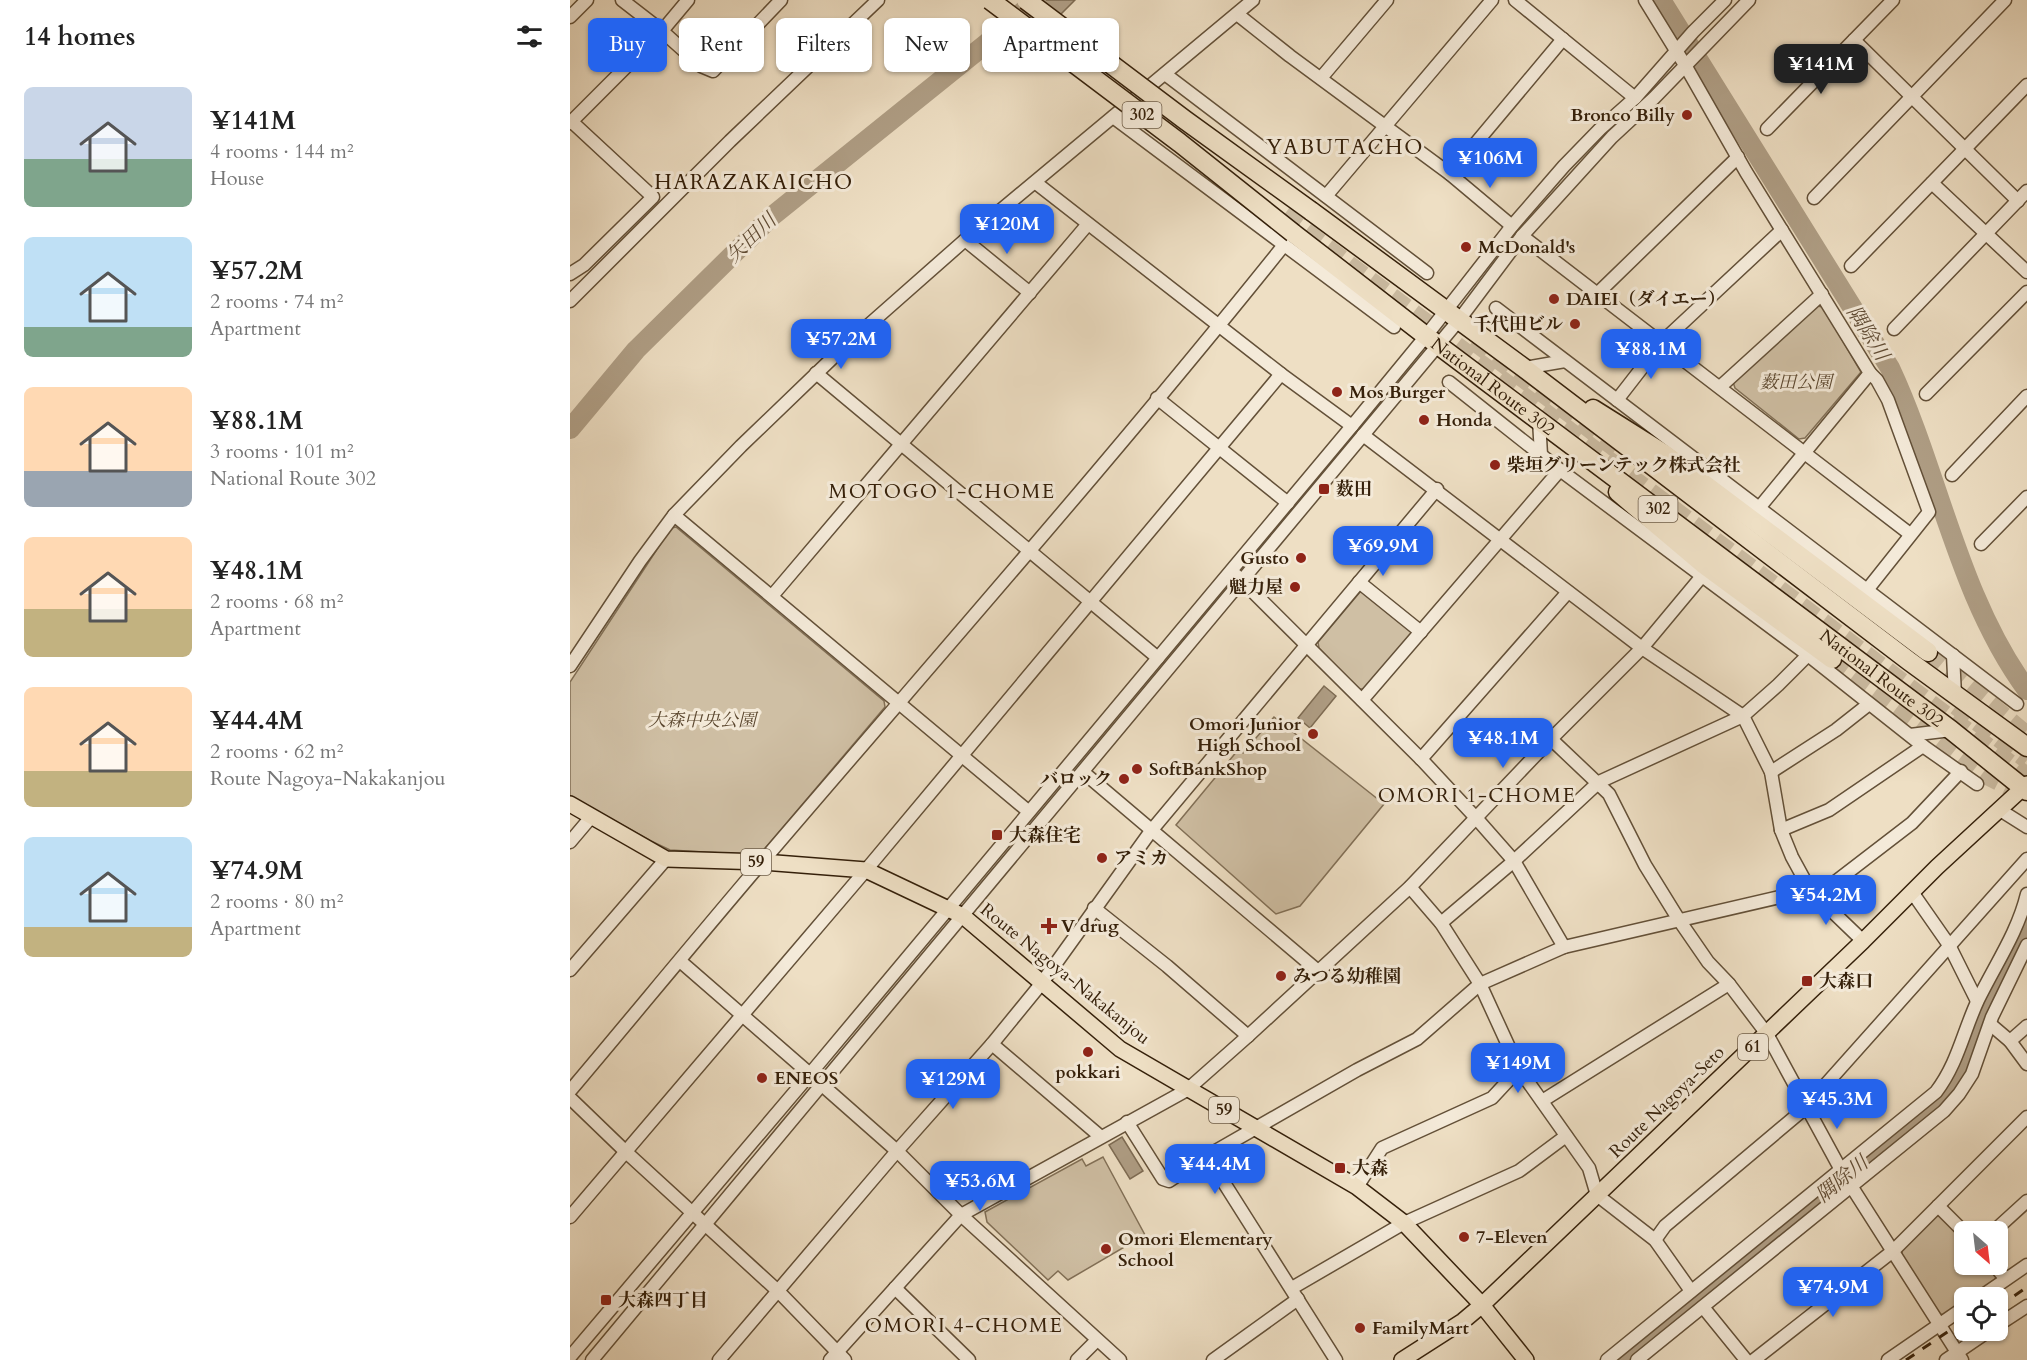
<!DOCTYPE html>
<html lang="en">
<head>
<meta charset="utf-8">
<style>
	body { margin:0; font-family:Cardo,"Noto Serif JP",serif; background:#f6f6f6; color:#222; height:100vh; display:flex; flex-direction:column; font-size:22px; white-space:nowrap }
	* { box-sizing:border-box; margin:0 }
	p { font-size:20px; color:#767676 }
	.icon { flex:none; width:33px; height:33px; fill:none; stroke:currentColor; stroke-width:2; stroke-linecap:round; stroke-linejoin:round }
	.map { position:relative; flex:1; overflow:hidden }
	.details { display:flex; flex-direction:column; background:#fff; width:570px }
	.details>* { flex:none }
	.banner { position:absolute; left:18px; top:18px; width:570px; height:54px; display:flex; gap:12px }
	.needle { width:39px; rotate:152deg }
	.buttons { position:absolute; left:1384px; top:1221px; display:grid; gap:12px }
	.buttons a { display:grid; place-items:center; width:54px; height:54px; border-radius:9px; background:#fff; box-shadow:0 2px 4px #0004; font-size:30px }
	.price { position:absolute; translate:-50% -51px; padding:0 14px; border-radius:12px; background:#2563eb; color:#fff; font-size:20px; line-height:39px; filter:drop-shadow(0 2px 3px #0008) }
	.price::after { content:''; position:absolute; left:50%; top:36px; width:18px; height:14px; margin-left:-9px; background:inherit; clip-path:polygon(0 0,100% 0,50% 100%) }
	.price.current { background:#222; color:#fff }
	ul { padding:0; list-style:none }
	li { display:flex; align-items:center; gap:18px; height:150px; padding:0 24px }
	li span { display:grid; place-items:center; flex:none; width:168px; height:120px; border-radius:9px; color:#555 }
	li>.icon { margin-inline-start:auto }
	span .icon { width:72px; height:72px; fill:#fffc; stroke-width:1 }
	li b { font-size:26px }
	h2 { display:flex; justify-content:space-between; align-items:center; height:72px; padding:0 24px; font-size:26px }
	.pill { padding:0 21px; border-radius:9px; background:#fff; box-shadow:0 2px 4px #0004; font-size:21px; line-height:54px }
	.pill.current { background:#2563eb; color:#fff }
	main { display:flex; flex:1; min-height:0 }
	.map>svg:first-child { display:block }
	.green { fill:#cfbfa4; stroke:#827057; stroke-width:1.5 }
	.water { fill:#af9e85; stroke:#7e6c54; stroke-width:1.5 }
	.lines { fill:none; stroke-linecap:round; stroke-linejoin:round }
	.river { stroke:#af9e85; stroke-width:20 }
	.highway-tunnel { stroke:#c9b99f; stroke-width:18; stroke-dasharray:18 9; stroke-linecap:butt }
	.minor-casing { stroke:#635038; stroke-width:15 }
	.major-casing { stroke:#35200a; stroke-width:18 }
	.highway-casing { stroke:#35200a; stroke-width:21 }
	.minor { stroke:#f4ead9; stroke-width:12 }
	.major { stroke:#eedfc4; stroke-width:15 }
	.highway { stroke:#eedfc4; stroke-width:18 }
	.rail { stroke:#35200a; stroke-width:3; stroke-dasharray:10 10; stroke-linecap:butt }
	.highway-bridge-casing { stroke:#35200a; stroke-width:21; stroke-linecap:butt }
	.highway-bridge { stroke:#eedfc4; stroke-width:18 }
	.poi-dot { fill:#8f2418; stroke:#f4ead9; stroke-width:2 }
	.labels { text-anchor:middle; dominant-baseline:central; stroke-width:6; stroke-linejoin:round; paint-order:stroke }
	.shield { fill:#f4ead9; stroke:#6e5d48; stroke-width:1.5 }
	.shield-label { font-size:16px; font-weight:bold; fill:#35200a }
	.poi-label { font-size:18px; font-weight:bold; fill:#35200a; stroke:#f4ead9; text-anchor:start }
	.park-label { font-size:18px; font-style:italic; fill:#5c4830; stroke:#f4ead9 }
	.street-label { font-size:18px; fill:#35200a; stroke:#f4ead9 }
	.water-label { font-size:20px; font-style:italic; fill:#604c35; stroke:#f4ead9 }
	.neighbourhood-label { font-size:20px; letter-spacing:1.5px; fill:#35200a; stroke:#f4ead9 }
	.quarter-label { font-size:21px; letter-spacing:1.5px; fill:#35200a; stroke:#f4ead9 }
</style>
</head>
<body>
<main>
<section class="details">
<h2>14 homes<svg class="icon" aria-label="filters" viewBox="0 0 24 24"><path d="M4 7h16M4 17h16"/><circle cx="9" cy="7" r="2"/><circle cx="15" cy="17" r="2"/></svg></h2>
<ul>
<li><span style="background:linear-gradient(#c9d6e8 60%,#7fa58c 0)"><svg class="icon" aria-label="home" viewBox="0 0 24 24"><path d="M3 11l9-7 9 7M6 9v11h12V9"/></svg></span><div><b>¥141M</b><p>4 rooms · 144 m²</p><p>House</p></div></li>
<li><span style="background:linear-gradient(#bfe0f5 75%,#7fa58c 0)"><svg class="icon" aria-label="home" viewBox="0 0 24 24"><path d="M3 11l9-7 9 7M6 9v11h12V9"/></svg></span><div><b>¥57.2M</b><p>2 rooms · 74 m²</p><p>Apartment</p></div></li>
<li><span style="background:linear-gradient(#ffd9b3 70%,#9aa5b1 0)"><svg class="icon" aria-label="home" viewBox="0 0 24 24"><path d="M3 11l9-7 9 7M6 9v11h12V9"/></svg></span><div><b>¥88.1M</b><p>3 rooms · 101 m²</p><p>National Route 302</p></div></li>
<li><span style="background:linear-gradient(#ffd9b3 60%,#c2b280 0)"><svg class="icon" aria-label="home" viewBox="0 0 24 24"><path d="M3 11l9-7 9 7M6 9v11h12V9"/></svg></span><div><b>¥48.1M</b><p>2 rooms · 68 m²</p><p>Apartment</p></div></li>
<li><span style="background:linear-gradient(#ffd9b3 70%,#c2b280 0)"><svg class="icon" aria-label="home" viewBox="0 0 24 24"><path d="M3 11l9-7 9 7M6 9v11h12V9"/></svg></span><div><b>¥44.4M</b><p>2 rooms · 62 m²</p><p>Route Nagoya-Nakakanjou</p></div></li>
<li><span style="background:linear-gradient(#bfe0f5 75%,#c2b280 0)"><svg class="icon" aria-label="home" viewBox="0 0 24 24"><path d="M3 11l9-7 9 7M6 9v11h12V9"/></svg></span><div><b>¥74.9M</b><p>2 rooms · 80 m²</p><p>Apartment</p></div></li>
</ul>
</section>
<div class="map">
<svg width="1457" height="1360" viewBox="0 0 1457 1360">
	<rect width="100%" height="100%" fill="#eedfc4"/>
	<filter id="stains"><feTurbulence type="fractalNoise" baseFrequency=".00333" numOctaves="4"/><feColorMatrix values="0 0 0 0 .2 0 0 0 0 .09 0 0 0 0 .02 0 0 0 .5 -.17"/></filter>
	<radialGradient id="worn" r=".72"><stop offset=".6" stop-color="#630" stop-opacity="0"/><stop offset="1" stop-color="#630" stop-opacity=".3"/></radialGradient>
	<g class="green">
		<polygon points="1247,306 1253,307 1291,372 1235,438 1229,439 1165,388 1163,382"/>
		<polygon points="106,527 314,701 315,707 191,853 187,855 100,850 81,841 0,796 0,682 101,528"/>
		<polygon points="790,592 794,592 843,633 794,689 788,689 749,648 748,642"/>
		<polygon points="704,717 814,804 730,906 706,914 606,825 668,750 673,753"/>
		<polygon points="533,1157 575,1235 498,1280 488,1271 478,1280 417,1222 415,1212 512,1159 516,1166"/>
		<polygon points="1366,1215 1370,1216 1395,1243 1395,1264 1415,1265 1426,1276 1425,1281 1399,1297 1395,1298 1395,1300 1373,1315 1368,1313 1332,1255 1332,1250"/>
	</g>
	<g class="water">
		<polygon points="473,0 505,0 449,56 435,38"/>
		<polygon points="754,686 766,696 740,728 728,718"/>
		<polygon points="552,1137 573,1171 560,1179 539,1145"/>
	</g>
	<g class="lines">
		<g class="river">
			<path d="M 1091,0 L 1320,368 C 1369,473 1388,596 1457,690"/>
			<polyline points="0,429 66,350 201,217 417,43 466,0"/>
			<polyline points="1050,1360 1263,1189 1377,1094 1388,1078 1428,981 1457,925"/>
		</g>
		<g class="highway-tunnel">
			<polyline points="714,215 1457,776"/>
			<polyline points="903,341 1046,449"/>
			<polyline points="1358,652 1457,735"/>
			<polyline points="1262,659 1413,774 1457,796"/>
			<polyline points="1386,706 1457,760"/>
		</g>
		<g class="minor-casing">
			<g id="minor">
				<polyline points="52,0 92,31 131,66 143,71 211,0"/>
				<polyline points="945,0 1065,98"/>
				<polyline points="1075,0 1115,65 1176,172 1300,373 1189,508"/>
				<polyline points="667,14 720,56 880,174 942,226"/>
				<polyline points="0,17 17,0"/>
				<polyline points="1284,40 1448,201"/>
				<polyline points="595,74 857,273"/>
				<polyline points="751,78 817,0"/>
				<polyline points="543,117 824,327"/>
				<polyline points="0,123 92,31 118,0"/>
				<polyline points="1197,129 1323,0"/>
				<polyline points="880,174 993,39"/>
				<polyline points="466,183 711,374 782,426"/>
				<polyline points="1362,183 1457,272"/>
				<polyline points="756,196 922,0"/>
				<polyline points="1244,198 1435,0"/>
				<polyline points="952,236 1340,534"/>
				<polyline points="395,240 460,293"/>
				<polyline points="1281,266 1457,85"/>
				<polyline points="0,274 14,265 83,197 2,122"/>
				<polyline points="1027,294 1168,157"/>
				<polyline points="0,301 160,141 308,0"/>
				<polyline points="926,308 1447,704"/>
				<polyline points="1324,329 1457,191"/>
				<polyline points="954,368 995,361"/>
				<polyline points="246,373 588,658"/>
				<polyline points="879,382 990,470 1238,655 1353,746 1407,784"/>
				<polyline points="1150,387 1252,294"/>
				<polyline points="1356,394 1457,292"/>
				<polyline points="587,398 718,503"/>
				<polyline points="1047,400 1092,342 1212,230"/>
				<polyline points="969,420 971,455"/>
				<polyline points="793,435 1072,648 1173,716 1201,772 1211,830 1222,857 1240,890 1293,941"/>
				<polyline points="1382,475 1457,396"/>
				<polyline points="104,515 458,811"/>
				<polyline points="1411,544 1457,497"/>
				<polyline points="666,575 851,759 907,819 944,861 994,947"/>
				<polyline points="789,582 851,632"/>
				<polyline points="1297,590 1359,512 1318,400 1307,380 1300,373"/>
				<polyline points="202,596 518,224"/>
				<polyline points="1383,655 1385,695"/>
				<polyline points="0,666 70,561 104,515 171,446 276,345 395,240 683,0"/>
				<polyline points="792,700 990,470"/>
				<polyline points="1340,735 1381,730"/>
				<polyline points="981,739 1039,794 1075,865 1109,920 1138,962 1159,984 1197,1034 1271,1170 1392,1360"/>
				<polyline points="851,759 998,592"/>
				<polyline points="513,772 748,971"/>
				<polyline points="1201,772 1266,730 1299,704"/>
				<polyline points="1430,810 1457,827"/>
				<polyline points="1211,830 1259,810 1353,746"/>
				<polyline points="0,842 22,816"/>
				<polyline points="840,887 871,923 910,984 949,1069 1019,1168 1027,1195 1085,1240 1121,1291"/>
				<polyline points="1342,892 1379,945 1407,1001"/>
				<polyline points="1247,896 1342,823 1391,771"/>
				<polyline points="524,908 597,966 678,1036"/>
				<polyline points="871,923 944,861 1029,782 1173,716 1208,685 1238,655"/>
				<polyline points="110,961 240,1074"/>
				<polyline points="0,970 96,859"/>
				<polyline points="1420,1024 1440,1041 1457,1064"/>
				<polyline points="1440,1041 1457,1026"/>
				<polyline points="422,1044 531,1137"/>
				<polyline points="251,1084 327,1151 391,1215 550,1360"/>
				<path d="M 0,1091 C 65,1014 128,937 193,861 C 368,656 546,455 714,245"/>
				<polyline points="0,1098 56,1152 209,1292 275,1360"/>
				<polyline points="972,1101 1159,984"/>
				<polyline points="557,1122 593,1179 599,1181 637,1156"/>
				<polyline points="787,1187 812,1148 922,1098 949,1069"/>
				<polyline points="1368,1206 1395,1233"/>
				<polyline points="0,1217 296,870 711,374"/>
				<polyline points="1423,1232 1457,1201"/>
				<polyline points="1085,1240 1095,1226 1233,1110 1457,859"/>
				<polyline points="1423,1264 1436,1279"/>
				<polyline points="325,1288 399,1360"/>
				<polyline points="722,1288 834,1223 949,1171 996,1136"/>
				<polyline points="1409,1298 1457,1265"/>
				<polyline points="1133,1307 1176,1360"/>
				<polyline points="1428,1325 1457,1306"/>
				<polyline points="0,1357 240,1074 782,426 856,336 942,226 994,166 1030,129 1065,98 1123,32 1155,0"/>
				<polyline points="22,1360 889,320 952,236 1042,137 1084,98 1179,0"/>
				<polyline points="149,1360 327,1151 422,1044 471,984 581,831 867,489"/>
				<polyline points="260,1360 391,1215 617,1090 678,1036 840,887 981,739 1072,648 1132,576"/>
				<polyline points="507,1360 527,1340"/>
				<polyline points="643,1360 728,1299"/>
				<polyline points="766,1360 637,1156 787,1070 847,1039 910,984 994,947 1240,890"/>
				<path d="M 1037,1360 L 1366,1092 C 1388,1063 1393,1032 1408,1000 C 1425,965 1448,932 1457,894"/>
				<polyline points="1067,1360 1374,1111 1389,1094 1402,1074 1422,1017 1457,945"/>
				<polyline points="1184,1360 1323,1251 1457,1117"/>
				<polyline points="1318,1360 1395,1307"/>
				<polyline points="1376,1360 1420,1330"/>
			</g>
		</g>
		<g class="major-casing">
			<g id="major">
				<polyline points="0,804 96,859 193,862 296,870 393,916 550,1049 787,1187 834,1223 912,1305 956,1360"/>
				<polyline points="832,1360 893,1321 912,1305 1293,941 1367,867 1457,784"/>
			</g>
		</g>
		<g class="highway-casing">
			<g id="highway">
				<polyline points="741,211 954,368 1339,661 1457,747"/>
				<path id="s1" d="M 723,233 L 856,336 L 1381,730 L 1457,791"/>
				<polyline points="1023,409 1093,453 1358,652"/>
				<polyline points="1048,492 1133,564 1262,659"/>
			</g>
		</g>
		<use href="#minor" class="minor"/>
		<use href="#major" class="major"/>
		<use href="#highway" class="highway"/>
		<g class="rail">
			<polyline points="1428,1307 1457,1287"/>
			<polyline points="1336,1360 1395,1320"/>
		</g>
		<g class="highway-bridge-casing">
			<g id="highway-bridge">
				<polyline points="420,0 610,143 723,233"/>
				<polyline points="456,0 615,120 741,211"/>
			</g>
		</g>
		<use href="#highway-bridge" class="highway-bridge"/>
	</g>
	<g class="poi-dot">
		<circle cx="1117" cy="115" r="6"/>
		<circle cx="896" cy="247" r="6"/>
		<circle cx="984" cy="299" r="6"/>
		<circle cx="1005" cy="324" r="6"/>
		<circle cx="767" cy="392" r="6"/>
		<circle cx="854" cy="420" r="6"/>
		<circle cx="925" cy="465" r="6"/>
		<rect x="748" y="483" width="12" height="12" rx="3"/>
		<circle cx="731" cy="558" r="6"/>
		<circle cx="725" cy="587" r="6"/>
		<circle cx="743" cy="734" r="6"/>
		<circle cx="567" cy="769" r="6"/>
		<circle cx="554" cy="779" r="6"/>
		<rect x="421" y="829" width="12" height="12" rx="3"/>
		<circle cx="532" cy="858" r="6"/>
		<path d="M476 917h6v6h6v6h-6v6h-6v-6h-6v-6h6z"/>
		<circle cx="711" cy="976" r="6"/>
		<rect x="1231" y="975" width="12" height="12" rx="3"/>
		<circle cx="518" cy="1052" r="6"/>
		<circle cx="192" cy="1078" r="6"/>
		<rect x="764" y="1162" width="12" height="12" rx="3"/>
		<circle cx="894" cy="1237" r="6"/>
		<circle cx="536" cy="1249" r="6"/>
		<rect x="30" y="1294" width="12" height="12" rx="3"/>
		<circle cx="790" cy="1328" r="6"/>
	</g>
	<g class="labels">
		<g class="shield">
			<rect x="552.5" y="102" width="39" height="26" rx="4.5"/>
			<rect x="1068.5" y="496" width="39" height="26" rx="4.5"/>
			<rect x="171" y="849" width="30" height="26" rx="4.5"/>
			<rect x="1168" y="1034" width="30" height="26" rx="4.5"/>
			<rect x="639" y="1097" width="30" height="26" rx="4.5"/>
		</g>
		<g class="shield-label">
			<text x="572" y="115">302</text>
			<text x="1088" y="509">302</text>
			<text x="186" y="862">59</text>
			<text x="1183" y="1047">61</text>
			<text x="654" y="1110">59</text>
		</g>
		<g class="poi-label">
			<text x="1105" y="115" text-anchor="end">Bronco Billy</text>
			<text x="908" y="247">McDonald's</text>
			<text x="996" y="299">DAIEI（ダイエー）</text>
			<text x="993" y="324" text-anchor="end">千代田ビル</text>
			<text x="779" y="392">Mos Burger</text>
			<text x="866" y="420">Honda</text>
			<text x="937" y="465">柴垣グリーンテック株式会社</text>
			<text x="766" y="489">薮田</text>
			<text x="719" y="558" text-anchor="end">Gusto</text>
			<text x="713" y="587" text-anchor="end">魁力屋</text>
			<text x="731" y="724" text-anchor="end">Omori Junior<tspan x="731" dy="21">High School</tspan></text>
			<text x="579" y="769">SoftBankShop</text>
			<text x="542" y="779" text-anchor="end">バロック</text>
			<text x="439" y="835">大森住宅</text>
			<text x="544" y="858">アミカ</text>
			<text x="491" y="926">V drug</text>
			<text x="723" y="976">みつる幼稚園</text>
			<text x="1249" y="981">大森口</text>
			<text x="518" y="1072" text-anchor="middle">pokkari</text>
			<text x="204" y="1078">ENEOS</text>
			<text x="782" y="1168">大森</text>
			<text x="906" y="1237">7-Eleven</text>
			<text x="548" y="1239">Omori Elementary<tspan x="548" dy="21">School</tspan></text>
			<text x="48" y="1300">大森四丁目</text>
			<text x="802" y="1328">FamilyMart</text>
		</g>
		<g class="park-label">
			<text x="1226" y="382">薮田公園</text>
			<text x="132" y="720">大森中央公園</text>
		</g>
		<g class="street-label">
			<text stroke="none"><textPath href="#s1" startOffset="252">National Route 302</textPath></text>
			<text stroke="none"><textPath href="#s1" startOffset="738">National Route 302</textPath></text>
			<text transform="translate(495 974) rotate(39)">Route Nagoya-Nakakanjou</text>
			<text transform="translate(1097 1102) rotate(-44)">Route Nagoya-Seto</text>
		</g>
		<g class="water-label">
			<text transform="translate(181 238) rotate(-44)">矢田川</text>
			<text transform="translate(1298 333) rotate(58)">隅除川</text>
			<text transform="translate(1272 1179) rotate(-39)">隅除川</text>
		</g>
		<g class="neighbourhood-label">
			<text x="372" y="491">MOTOGO 1-CHOME</text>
			<text x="907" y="795">OMORI 1-CHOME</text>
			<text x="394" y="1325">OMORI 4-CHOME</text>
		</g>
		<g class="quarter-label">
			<text x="775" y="147">YABUTACHO</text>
			<text x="184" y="182">HARAZAKAICHO</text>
		</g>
	</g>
	<rect width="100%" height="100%" filter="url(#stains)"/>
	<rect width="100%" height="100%" fill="url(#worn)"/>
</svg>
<div class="buttons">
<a><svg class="needle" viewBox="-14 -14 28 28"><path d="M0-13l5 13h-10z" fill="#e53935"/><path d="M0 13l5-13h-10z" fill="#767676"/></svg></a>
<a><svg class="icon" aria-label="locate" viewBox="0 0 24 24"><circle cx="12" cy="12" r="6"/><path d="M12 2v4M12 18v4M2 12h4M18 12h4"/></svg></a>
</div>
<b class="price current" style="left:1251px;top:95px">¥141M</b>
<b class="price" style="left:920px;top:189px">¥106M</b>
<b class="price" style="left:437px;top:255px">¥120M</b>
<b class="price" style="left:271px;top:370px">¥57.2M</b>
<b class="price" style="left:1081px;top:380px">¥88.1M</b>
<b class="price" style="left:813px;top:577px">¥69.9M</b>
<b class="price" style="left:933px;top:769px">¥48.1M</b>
<b class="price" style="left:1256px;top:926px">¥54.2M</b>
<b class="price" style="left:948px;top:1094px">¥149M</b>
<b class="price" style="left:383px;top:1110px">¥129M</b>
<b class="price" style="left:1267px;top:1130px">¥45.3M</b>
<b class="price" style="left:645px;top:1195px">¥44.4M</b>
<b class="price" style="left:410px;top:1212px">¥53.6M</b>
<b class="price" style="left:1263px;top:1318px">¥74.9M</b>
<div class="banner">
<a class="pill current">Buy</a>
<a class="pill">Rent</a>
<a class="pill">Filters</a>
<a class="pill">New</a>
<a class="pill">Apartment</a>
</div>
</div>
</main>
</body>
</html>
